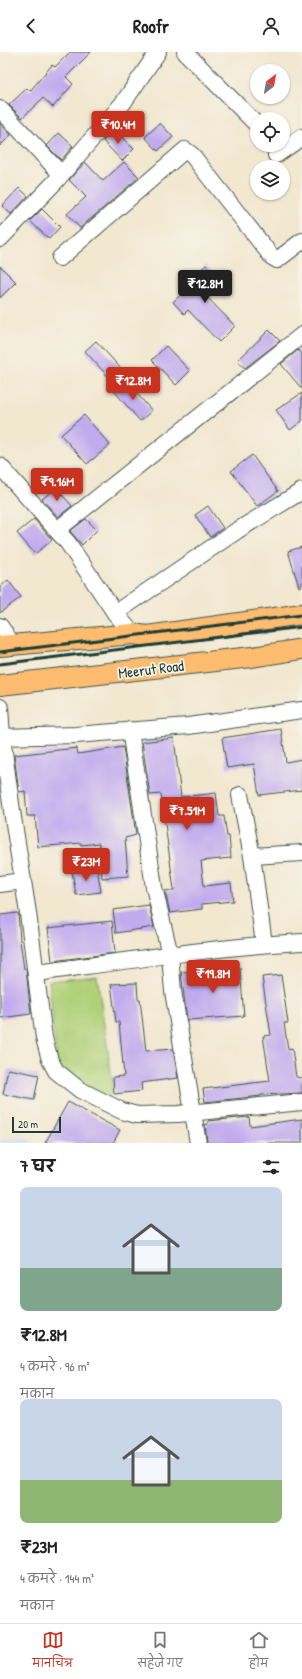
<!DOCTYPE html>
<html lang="hi">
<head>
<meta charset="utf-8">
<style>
	body { margin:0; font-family:"Patrick Hand","Playpen Sans Deva",sans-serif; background:#f6f6f6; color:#222; height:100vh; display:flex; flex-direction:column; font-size:15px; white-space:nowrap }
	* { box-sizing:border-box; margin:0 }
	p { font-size:13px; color:#767676 }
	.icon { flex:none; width:22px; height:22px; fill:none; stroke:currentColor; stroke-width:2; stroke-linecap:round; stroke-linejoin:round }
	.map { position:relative; height:1091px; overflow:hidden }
	.panel { display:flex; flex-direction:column; background:#fff; flex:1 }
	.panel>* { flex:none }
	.needle { width:26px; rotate:31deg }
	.tools { position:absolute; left:250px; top:12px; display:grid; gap:8px }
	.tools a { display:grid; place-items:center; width:40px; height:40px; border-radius:50%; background:#fff; box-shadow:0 1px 3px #0004; font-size:20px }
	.scale { position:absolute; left:12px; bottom:10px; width:49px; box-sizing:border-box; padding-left:4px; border:2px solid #1f3d34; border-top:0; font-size:11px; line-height:14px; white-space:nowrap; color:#1f3d34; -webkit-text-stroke:3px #f7f3e8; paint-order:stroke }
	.price { position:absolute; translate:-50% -34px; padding:0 9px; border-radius:4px; background:#c8321e; color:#fff; font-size:13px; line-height:26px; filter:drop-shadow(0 1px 2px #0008) }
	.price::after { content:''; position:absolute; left:50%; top:24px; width:12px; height:9px; margin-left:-6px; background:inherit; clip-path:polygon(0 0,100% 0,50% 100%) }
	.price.active { background:#222; color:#fff }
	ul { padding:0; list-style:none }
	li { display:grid; align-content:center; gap:8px; height:212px; padding:0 20px }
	li span { display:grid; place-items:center; height:124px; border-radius:8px; color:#555 }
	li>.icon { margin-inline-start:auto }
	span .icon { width:72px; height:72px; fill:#fffc; stroke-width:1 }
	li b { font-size:17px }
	h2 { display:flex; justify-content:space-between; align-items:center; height:48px; padding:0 20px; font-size:17px }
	header { display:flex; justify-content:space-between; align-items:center; height:52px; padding:0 20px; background:#fff; font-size:18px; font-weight:700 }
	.tab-bar { display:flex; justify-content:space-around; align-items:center; height:56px; border-top:1px solid #e0e0e0; background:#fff; font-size:11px; color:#767676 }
	.tab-bar a { display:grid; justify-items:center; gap:2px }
	.tab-bar .active { color:#c8321e }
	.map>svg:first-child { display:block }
	.built { fill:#cbdcf9 }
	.green { fill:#b0d179; stroke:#688756 }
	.building { fill:#c1aaee }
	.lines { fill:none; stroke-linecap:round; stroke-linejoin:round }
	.minor-casing { stroke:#3f564b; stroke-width:18 }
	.major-casing { stroke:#3f564b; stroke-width:22 }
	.minor { stroke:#fff; stroke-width:16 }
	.major { stroke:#fdbc6f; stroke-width:20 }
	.rail { stroke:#1f3d34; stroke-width:3 }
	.labels { text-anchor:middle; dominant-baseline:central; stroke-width:3.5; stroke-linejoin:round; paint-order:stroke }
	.street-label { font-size:15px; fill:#1f3d34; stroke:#f7f3e8 }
</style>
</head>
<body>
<header><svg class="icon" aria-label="back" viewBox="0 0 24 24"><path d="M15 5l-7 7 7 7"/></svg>Roofr<svg class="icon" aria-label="person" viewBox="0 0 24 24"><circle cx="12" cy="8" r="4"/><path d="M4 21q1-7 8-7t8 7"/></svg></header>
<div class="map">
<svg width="302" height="1091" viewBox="0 0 302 1091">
	<rect width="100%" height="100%" fill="#f7f3e8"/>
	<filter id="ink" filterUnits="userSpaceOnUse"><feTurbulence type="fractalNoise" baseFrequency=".025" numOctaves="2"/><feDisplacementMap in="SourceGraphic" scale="8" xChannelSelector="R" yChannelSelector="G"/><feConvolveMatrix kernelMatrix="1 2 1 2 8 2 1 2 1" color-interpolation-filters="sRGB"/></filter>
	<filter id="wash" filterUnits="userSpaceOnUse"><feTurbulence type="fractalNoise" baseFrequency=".012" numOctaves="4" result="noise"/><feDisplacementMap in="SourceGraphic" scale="16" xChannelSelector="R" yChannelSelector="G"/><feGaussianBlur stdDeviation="0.9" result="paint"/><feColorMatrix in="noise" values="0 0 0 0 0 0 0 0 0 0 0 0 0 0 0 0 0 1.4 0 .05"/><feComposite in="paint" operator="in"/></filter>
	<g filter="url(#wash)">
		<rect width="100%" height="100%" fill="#f2e7cf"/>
		<polygon class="built" points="25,1086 34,1091 0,1091 0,1088"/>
		<polygon class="green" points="97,924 113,1033 107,1047 57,1014 49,929"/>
		<g id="blocks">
			<g class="building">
				<polygon points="70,0 91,0 66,25 73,32 53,55 43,46 22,66 9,53 27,36 30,39 52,13 55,15"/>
				<polygon points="0,71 11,83 0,94"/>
				<polygon points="160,71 173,85 158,99 145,85"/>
				<polygon points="113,77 134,97 122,109 103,89"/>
				<polygon points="59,81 73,94 61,108 47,94"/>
				<polygon points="85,110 103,129 124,110 139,125 80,176 67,162 86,145 69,128"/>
				<polygon points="19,136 28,144 11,162 2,154"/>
				<polygon points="42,157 60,175 49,187 30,169"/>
				<polygon points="206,213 222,230 206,244 235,274 219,290 188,258 184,262 173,250 197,227 194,224"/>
				<polygon points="0,214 16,230 0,246"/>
				<polygon points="269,278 280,289 245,316 237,309"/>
				<polygon points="96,289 124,320 113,330 85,299"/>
				<polygon points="166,294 190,319 176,333 152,308"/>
				<polygon points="298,298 302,303 302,337 281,312"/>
				<polygon points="126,329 152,359 140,369 114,339"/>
				<polygon points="302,341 302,369 290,378 276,358"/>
				<polygon points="84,363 110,393 87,412 61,383"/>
				<polygon points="252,403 278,439 257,454 231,419"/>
				<polygon points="56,436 72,454 58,465 42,447"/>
				<polygon points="208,454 223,476 210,485 195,463"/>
				<polygon points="34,467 52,488 35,502 17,481"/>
				<polygon points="86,467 97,478 82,493 70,479"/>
				<polygon points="302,495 302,534 299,535 288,499"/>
				<polygon points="8,528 21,545 0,561 0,535"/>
				<polygon points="281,677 286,710 302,707 302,738 259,743 254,712 227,716 222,686"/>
				<polygon points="174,686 181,745 216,741 219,764 224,764 227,784 229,784 231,806 201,809 204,834 231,831 233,849 202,852 202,857 170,861 165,839 174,838 161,742 150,743 142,690"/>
				<polygon points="123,695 136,783 125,786 128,824 102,826 99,791 81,793 81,791 38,795 35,764 27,764 25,739 19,740 14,703 77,696 78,702"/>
				<polygon points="97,816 101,840 76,843 72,819"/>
				<polygon points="149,853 154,875 116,881 113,858"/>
				<polygon points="18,861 20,888 24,917 26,917 31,962 0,966 0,863"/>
				<polygon points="112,869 115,901 52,909 48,876"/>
				<polygon points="240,916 244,964 187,968 181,920"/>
				<polygon points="281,923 288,971 284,971 288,997 292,996 296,1025 302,1026 302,1041 261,1043 261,1044 205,1050 203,1037 270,1029 263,984 271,983 262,925"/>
				<polygon points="137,931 138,947 140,947 146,999 173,997 178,1026 141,1031 142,1039 114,1042 113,1025 124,1024 119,970 116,970 111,932"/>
				<polygon points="8,1017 39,1023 34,1048 3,1042"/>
				<polygon points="68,1050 120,1078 113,1091 45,1091"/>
				<polygon points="249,1065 250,1074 302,1067 302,1091 207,1091 205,1073 208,1072 208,1069"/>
			</g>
		</g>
	</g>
	<g filter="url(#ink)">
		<use href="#blocks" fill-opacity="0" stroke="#3f564b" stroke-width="1"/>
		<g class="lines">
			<g class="minor-casing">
				<g id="minor">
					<polyline points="185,0 257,73"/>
					<polyline points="0,57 61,122"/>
					<polyline points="276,103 302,85"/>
					<polyline points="0,187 55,130 123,51 158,0"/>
					<polyline points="60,206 185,98 192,103 272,205 277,208 302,189"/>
					<polyline points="0,414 68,491 115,561 133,582"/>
					<polyline points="57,478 302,283"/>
					<polyline points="115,561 238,478 302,439"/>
					<polyline points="0,574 13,593"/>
					<polyline points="0,655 2,685 12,759 28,861 44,986 50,1008 56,1019 80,1038 122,1059 137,1063 178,1062 302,1050"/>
					<polyline points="130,678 154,835 170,903 173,939 198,1091"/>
					<polyline points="0,685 76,683 188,674 302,658"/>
					<polyline points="240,743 252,804 264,892"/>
					<polyline points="252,804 302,801"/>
					<polyline points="0,832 23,829"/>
					<path d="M 37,921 C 125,909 213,895 302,890"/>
				</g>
			</g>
			<g class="major-casing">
				<g id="major">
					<polyline points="0,594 133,582 147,584 302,562"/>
					<polyline points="0,633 252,605 302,597"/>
				</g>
			</g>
			<use href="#minor" class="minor"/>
			<use href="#major" class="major"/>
			<g class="rail">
				<polyline points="0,600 302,563"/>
				<polyline points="0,612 302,575"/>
			</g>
		</g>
	</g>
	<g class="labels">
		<g class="street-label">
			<text transform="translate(151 617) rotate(-7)">Meerut Road</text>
		</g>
	</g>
</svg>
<div class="tools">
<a><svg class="needle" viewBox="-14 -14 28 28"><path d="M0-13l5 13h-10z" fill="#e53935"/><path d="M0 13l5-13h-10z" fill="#767676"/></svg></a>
<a><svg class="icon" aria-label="locate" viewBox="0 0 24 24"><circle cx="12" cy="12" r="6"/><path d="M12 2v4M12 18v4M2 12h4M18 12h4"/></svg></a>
<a><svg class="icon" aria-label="layers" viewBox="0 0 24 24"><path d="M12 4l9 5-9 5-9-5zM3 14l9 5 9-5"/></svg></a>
</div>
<div class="scale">20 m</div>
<b class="price" style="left:118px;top:93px">₹10.4M</b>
<b class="price active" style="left:205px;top:252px">₹12.8M</b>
<b class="price" style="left:133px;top:349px">₹12.8M</b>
<b class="price" style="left:57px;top:450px">₹9.16M</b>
<b class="price" style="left:187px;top:779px">₹7.51M</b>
<b class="price" style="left:86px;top:830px">₹23M</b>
<b class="price" style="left:213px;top:942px">₹19.8M</b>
</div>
<section class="panel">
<h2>7 घर<svg class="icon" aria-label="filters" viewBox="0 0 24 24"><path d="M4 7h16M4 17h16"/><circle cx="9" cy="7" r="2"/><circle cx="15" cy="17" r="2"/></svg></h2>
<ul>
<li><span style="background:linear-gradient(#c9d6e8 65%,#7fa58c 0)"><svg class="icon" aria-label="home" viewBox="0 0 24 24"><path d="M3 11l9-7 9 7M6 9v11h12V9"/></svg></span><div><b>₹12.8M</b><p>4 कमरे · 96 m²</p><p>मकान</p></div></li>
<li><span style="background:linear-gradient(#c9d6e8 65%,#8fb573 0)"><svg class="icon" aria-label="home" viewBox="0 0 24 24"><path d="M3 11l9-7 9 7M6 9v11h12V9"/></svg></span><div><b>₹23M</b><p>4 कमरे · 144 m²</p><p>मकान</p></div></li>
</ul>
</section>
<nav class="tab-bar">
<a class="active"><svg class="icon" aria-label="map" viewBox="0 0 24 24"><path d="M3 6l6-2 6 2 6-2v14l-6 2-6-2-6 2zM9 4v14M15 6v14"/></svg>मानचित्र</a>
<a><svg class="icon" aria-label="saved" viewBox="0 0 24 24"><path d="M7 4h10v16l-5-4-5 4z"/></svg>सहेजे गए</a>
<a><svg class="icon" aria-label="home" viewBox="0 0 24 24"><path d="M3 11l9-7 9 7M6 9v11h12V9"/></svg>होम</a>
</nav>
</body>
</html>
